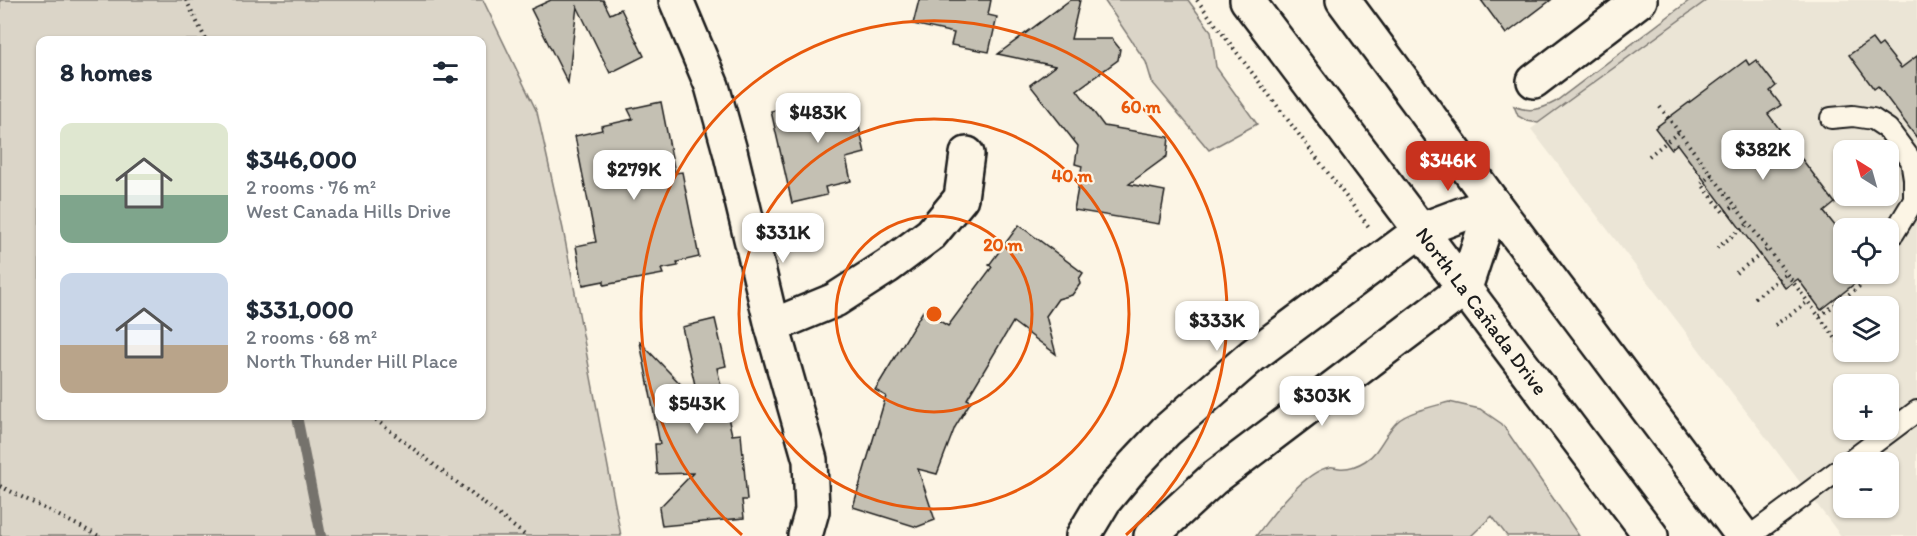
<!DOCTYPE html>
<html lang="en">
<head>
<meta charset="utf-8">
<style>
	body { margin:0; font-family:Itim,sans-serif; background:#f6f6f7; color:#1f2937; height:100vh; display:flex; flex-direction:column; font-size:22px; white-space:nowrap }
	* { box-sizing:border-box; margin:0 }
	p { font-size:20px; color:#747a83 }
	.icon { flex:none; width:33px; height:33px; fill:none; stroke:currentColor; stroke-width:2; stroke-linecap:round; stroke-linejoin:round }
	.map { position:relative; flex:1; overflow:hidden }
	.side { position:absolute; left:36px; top:36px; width:450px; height:384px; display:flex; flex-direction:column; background:#fff; border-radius:12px; box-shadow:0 2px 4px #0004 }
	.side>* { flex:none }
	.needle { width:39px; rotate:323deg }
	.fabs { position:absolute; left:1833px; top:140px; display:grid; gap:12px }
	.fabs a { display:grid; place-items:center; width:66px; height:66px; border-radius:12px; background:#fff; box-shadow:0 2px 4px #0004; font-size:30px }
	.price { position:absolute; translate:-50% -51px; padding:0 14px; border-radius:12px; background:#fff; color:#222; font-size:20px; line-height:39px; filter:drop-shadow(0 2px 3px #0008) }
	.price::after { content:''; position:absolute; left:50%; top:36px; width:18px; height:14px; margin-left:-9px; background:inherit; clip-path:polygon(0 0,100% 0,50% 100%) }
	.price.active { background:#c8321e; color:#fff }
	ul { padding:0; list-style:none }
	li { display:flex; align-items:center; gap:18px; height:150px; padding:0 24px }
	li span { display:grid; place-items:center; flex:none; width:168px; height:120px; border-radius:12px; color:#555 }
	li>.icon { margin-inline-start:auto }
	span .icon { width:72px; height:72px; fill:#fffc; stroke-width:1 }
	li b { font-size:26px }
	h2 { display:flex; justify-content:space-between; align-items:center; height:72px; padding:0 24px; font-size:26px }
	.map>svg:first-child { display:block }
	.built { fill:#ebe5d6; fill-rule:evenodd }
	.green { fill:#dbd5c8; stroke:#7c7872; stroke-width:1.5; fill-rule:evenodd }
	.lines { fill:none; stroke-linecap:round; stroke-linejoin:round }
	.stream { stroke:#75726c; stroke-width:10 }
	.building { fill:#c4c0b3; stroke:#1c1c1c; stroke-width:1.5 }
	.service-casing { stroke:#1c1c1c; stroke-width:24 }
	.minor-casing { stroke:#1c1c1c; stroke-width:38 }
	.tertiary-casing { stroke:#1c1c1c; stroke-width:38 }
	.primary-casing { stroke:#1c1c1c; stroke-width:38 }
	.path { stroke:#1c1c1c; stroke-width:4; stroke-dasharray:1.5 4.5; stroke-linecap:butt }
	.service { stroke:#fcf5e5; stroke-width:20 }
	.minor { stroke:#fcf5e5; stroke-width:33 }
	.tertiary { stroke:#fcf5e5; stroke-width:33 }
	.primary { stroke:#fcf5e5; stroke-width:33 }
	.ring { fill:none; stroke:#e8590c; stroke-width:3 }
	.labels { text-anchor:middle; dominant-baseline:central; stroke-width:4.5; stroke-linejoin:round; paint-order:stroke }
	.street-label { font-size:21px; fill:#1c1c1c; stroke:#fcf5e5 }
	.centre { fill:#e8590c; stroke:#fcf5e5; stroke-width:3 }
	.ring-label { font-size:18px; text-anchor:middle; font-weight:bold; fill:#e8590c; stroke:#fcf5e5; stroke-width:4.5; stroke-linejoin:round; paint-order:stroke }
</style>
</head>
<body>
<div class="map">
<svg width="1917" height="536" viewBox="0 0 1917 536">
	<rect width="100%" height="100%" fill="#fcf5e5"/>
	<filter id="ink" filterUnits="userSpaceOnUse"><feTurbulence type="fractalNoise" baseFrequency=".0167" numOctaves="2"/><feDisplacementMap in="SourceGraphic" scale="12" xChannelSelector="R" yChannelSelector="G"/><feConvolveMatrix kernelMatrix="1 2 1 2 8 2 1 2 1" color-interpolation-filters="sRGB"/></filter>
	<g filter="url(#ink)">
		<path class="built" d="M 1707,0 L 1917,0 L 1917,536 L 1841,536 L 1531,129 ZM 1844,150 L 1888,150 L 1888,195 L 1844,195 ZM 1844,228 L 1888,228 L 1888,273 L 1844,273 ZM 1844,306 L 1888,306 L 1888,351 L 1844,351 ZM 1844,384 L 1888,384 L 1888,429 L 1844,429 ZM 1844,462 L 1888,462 L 1888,507 L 1844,507 Z"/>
		<g class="green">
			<path d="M 0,0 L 483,0 L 537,112 L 563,229 L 621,536 L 0,536 ZM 40,40 L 482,40 L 482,416 L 40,416 Z"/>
			<polygon points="1104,0 1188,0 1211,31 1216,67 1257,124 1209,150 1152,82 1146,62"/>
			<path d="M 1690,0 L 1707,0 L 1538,123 L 1527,121 L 1518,116 L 1514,106 C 1529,113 1542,109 1555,102 Z"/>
			<path d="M 1449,402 L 1480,409 L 1502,424 L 1579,536 L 1507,536 L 1492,516 L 1471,536 L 1256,536 C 1271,516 1304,471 1330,467 C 1332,466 1336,468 1339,468 C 1348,469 1357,466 1365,461 C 1380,452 1385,433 1397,422 C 1407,412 1435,406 1449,402 Z"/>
		</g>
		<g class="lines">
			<polyline class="stream" points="297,416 321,536"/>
		</g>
		<g class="building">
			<polygon points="551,0 603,0 610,14 621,9 644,56 610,73 577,6 568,83 531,9"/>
			<polygon points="919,0 991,0 988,15 997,17 989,52 951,45 954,33 913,24"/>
			<polygon points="1070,0 1080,0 1071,39 1112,39 1120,49 1118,60 1077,90 1104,126 1169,137 1167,156 1129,184 1165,191 1159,224 1074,210 1082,166 1075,164 1078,146 1030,85 1055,66 998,54"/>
			<polygon points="1481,0 1551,0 1506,34"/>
			<polygon points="1872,39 1878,47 1882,44 1901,68 1917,56 1917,138 1878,86 1874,89 1849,55"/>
			<polygon points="1746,60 1749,65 1756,60 1776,86 1770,91 1781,105 1768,114 1835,203 1824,212 1844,237 1844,273 1852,273 1858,281 1821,310 1798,279 1785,288 1677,144 1671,149 1655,128"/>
			<polygon points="851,92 865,153 846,158 851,181 825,187 827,195 792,203 771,111"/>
			<polygon points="661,102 675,173 682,172 699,257 677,262 678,266 661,269 663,274 604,285 604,281 583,285 576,246 596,242 575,136 602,130 601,126 633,119 628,109"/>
			<polygon points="1019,225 1083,273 1079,279 1080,284 1072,295 1058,299 1046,316 1056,354 1013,322 967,399 971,401 955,427 937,474 918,469 935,520 917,527 853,507 886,396 875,390 923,311 948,326 992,267 989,265"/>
			<polygon points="715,319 726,366 717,368 732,435 741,434 747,500 742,500 744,518 662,526 659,508 693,473 657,474 655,444 660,444 640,342 699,403 682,327"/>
		</g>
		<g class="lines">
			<g class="service-casing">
				<g id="service">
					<polyline points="1831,118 1853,116 1873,119 1888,129 1911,160 1914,179 1914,200 1894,233"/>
					<polyline points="1849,462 1917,411"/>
					<polyline points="1750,536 1844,466"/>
				</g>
			</g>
			<g class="minor-casing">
				<g id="minor">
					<polyline points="676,0 712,86 730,151 772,326 810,460 812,511 805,536"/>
					<polyline points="1534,81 1640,0"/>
					<polyline points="772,326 835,300 888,266 931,234 961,198 967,154"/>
				</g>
			</g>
			<g class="tertiary-casing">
				<g id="tertiary">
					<polyline points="1083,536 1104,501 1134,465 1166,431 1252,356 1421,230 1493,203"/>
					<polyline points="1151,536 1213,479 1465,288 1493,203"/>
				</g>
			</g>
			<g class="primary-casing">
				<g id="primary">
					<polyline points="1247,0 1651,536"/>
					<polyline points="1343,0 1493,203 1743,536"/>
				</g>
			</g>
			<g class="path">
				<polyline points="186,0 206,40"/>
				<polyline points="1197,0 1369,227"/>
				<polyline points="1660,107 1843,348"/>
				<polyline points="1649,156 1679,132"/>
				<polyline points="1712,175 1701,183 1724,213 1735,205"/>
				<polyline points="1717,248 1749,223"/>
				<polyline points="1736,273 1768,249"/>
				<polyline points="1755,298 1787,273"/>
				<polyline points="1820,316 1877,273"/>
				<polyline points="1775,325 1809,301"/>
				<polyline points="371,416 526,536"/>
				<polyline points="0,486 99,536"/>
			</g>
			<use href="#service" class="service"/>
			<use href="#minor" class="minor"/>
			<use href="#tertiary" class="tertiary"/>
			<use href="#primary" class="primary"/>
		</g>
	</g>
	<g class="ring">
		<circle cx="934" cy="314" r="98"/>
		<circle cx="934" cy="314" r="195"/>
		<path d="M742 535A293 293 0 1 1 1126 535"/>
	</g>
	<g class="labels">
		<g class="street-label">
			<text transform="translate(1482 311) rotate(53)">North La Cañada Drive</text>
		</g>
	</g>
	<circle cx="934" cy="314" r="9" class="centre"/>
	<g class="ring-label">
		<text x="1141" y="113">60 m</text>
		<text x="1072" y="182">40 m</text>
		<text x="1003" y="251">20 m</text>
	</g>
</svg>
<div class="fabs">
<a><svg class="needle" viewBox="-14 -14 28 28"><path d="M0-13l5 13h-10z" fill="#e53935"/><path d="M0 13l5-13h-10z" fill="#747a83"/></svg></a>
<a><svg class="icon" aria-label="locate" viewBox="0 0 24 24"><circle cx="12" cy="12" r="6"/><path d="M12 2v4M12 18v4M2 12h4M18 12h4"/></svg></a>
<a><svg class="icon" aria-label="layers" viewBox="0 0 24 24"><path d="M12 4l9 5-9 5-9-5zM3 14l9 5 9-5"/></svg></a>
<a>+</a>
<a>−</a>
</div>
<b class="price" style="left:818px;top:144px">$483K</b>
<b class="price" style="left:1763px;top:181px">$382K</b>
<b class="price active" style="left:1448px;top:192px">$346K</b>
<b class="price" style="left:634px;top:201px">$279K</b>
<b class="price" style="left:783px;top:264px">$331K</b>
<b class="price" style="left:1217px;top:352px">$333K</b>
<b class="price" style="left:1322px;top:427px">$303K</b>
<b class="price" style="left:697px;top:435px">$543K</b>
<section class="side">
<h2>8 homes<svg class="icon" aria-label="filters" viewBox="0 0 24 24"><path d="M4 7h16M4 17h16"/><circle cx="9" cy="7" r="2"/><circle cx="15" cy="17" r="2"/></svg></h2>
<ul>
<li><span style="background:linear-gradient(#dfe7d0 60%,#7fa58c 0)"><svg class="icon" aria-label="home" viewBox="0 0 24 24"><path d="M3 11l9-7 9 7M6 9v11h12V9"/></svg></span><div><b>$346,000</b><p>2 rooms · 76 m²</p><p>West Canada Hills Drive</p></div></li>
<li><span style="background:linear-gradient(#c9d6e8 60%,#b9a48a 0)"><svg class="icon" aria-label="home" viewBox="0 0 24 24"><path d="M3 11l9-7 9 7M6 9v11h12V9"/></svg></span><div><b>$331,000</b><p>2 rooms · 68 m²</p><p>North Thunder Hill Place</p></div></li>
</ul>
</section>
</div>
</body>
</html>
